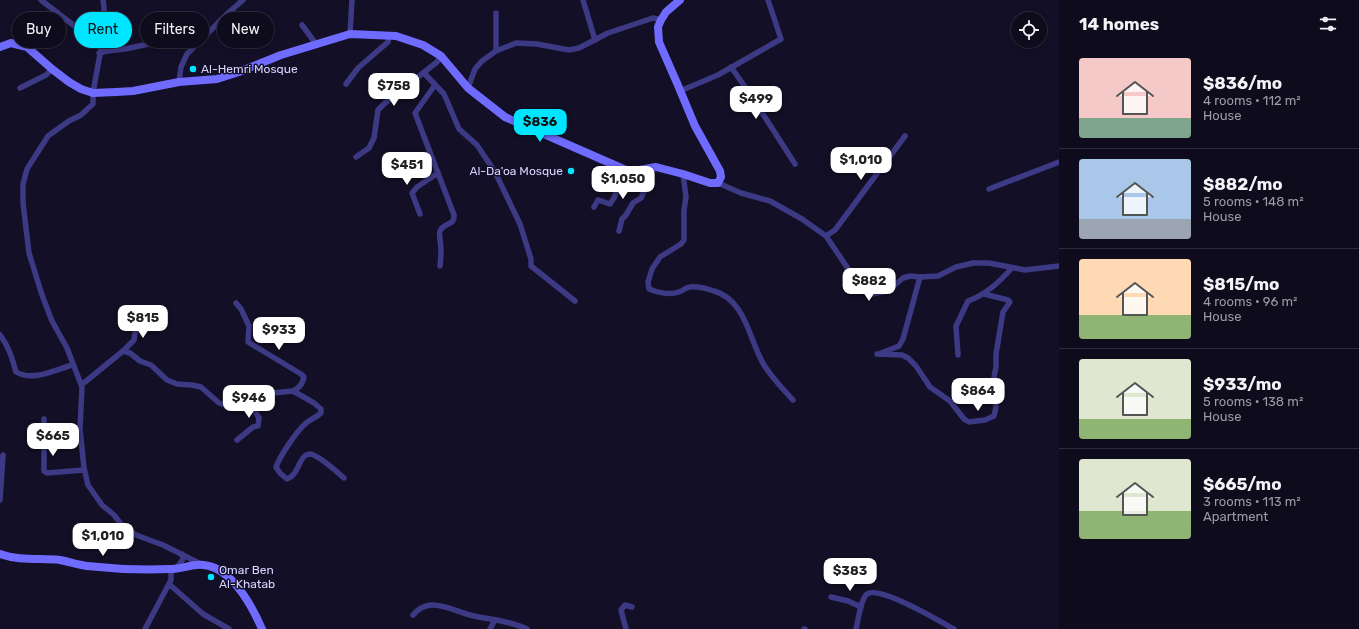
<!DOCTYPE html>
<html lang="en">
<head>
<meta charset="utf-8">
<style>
	body { margin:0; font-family:Rubik,sans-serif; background:#1c1929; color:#f1f3f6; height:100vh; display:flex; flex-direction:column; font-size:15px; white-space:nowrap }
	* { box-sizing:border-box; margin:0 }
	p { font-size:13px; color:#9b9ba3 }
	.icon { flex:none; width:22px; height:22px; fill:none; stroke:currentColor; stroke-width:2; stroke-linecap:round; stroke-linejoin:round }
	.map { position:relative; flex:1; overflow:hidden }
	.side { display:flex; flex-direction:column; background:#0e0b1c; width:300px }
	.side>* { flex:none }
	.top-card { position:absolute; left:12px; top:12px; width:380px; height:36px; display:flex; gap:8px }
	.tools { position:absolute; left:1011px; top:12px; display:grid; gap:8px }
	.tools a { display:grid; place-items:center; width:36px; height:36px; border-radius:50%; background:#0e0b1c; box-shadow:0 2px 6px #0003,0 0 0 1px #2e2b3b; font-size:20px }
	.price { position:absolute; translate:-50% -34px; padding:0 9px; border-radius:8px; background:#fff; color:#222; font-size:13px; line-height:26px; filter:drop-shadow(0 1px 2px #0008) }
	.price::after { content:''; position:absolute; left:50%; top:24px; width:12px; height:9px; margin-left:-6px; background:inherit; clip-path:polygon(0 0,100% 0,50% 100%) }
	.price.current { background:#00e5ff; color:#111 }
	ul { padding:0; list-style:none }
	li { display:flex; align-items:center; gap:12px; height:100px; padding:0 20px }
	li+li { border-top:1px solid #2e2b3b }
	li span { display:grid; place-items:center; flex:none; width:112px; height:80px; border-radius:4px; color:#555 }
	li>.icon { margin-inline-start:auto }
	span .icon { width:48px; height:48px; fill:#fffc; stroke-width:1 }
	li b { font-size:17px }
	h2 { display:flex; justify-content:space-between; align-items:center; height:48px; padding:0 20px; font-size:17px }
	.tag { padding:0 14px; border-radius:18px; background:#0e0b1c; box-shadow:0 2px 6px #0003,0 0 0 1px #2e2b3b; font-size:14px; line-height:36px }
	.tag.current { background:#00e5ff; color:#111 }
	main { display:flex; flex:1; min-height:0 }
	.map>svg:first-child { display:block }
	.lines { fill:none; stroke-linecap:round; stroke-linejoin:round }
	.street { stroke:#3d3a85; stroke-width:5.5 }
	.secondary { stroke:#6f6bff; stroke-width:8 }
	.poi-dot { fill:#00e5ff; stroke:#130f26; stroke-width:1.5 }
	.labels { text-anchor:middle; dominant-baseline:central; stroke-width:3; stroke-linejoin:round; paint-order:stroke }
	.poi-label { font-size:12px; fill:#d9d4ff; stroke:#130f26; text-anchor:start }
</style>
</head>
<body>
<main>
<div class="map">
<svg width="1059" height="629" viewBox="0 0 1059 629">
	<rect width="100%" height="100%" fill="#130f26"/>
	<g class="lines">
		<g class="street">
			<polyline points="41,0 90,38 101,45"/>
			<path d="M 103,0 C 108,26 97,66 93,93 L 93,104 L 81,115 L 69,121 L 48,136 L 27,169 L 23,184 L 23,203 L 29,253 L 42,295 L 52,321 L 67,348 L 82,387 L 80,429 L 84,468 L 88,485 L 102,505 L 114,515 L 121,524 L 136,535 L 163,545 L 201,564"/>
			<polyline points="583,0 595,40"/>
			<polyline points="496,13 496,51"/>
			<polyline points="302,25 316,44"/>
			<polyline points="350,34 352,0"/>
			<polyline points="99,53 107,51 125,49 158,42"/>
			<polyline points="731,67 750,94 795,164"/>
			<polyline points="424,73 444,94 459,129 477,145 495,172 520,224 531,259 531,266 575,301"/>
			<polyline points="179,82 181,67 187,54 227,14 243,0"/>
			<polyline points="346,84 358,68 388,42 389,36"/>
			<path d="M 435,85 L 415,113 L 454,215 C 455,226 444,222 440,231 C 439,233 440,237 440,240 C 442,249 441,257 440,266"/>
			<polyline points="20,88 46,75 52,69"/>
			<polyline points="468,88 475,69 482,61 496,51 516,43 537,44 569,50 579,48 608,33 653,18 661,20"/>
			<polyline points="680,91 718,75 781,39 768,0"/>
			<polyline points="356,157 369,148 374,138 378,110 385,103 437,62 441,56"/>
			<path d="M 683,174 L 686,197 L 684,210 L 684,240 L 681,244 L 660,257 L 652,269 L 648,282 L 649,289 C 658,293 670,295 679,292 C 683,291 686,287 690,287 C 697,286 708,289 714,291 C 746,300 749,340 764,365 C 772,378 783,389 793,400"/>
			<polyline points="718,183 741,193 770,201 802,219 826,236 861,288 867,293 872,294 888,291 903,278 910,276 920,277 938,276 956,267 973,263 989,263 1025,270 1059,266"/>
			<polyline points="989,189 1059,162"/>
			<polyline points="594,207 598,200 610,204 614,198 624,170"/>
			<polyline points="420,214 412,193 417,187 438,173"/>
			<polyline points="619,231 622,219 626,215 633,203 641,198 646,187 642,180 639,170"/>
			<polyline points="826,236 835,230 905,136"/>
			<path d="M 236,303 L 241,309 L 249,326 L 248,342 L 301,374 L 304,377 C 302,385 300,387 293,391"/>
			<path d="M 0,335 C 9,347 12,358 16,372 C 33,382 55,370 72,365"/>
			<polyline points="123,351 134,340 135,333 142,314"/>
			<polyline points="881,353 899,346 903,339 920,277"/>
			<polyline points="877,354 902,355 908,358 916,366 930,387 950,401 964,419 969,422 985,420 994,416 996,407 992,388 996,367 996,354 1003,312 1010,302 1008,300 984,294"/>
			<path d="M 958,355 L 956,326 L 968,301 C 987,294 999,282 1012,268"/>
			<path d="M 81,384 L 85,382 L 123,351 L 130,353 L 140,361 L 151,365 L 167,380 L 177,384 L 192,385 L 201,387 L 219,403 L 225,405 L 242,396 L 293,391 L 314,403 L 321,409 L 321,413 C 316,418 310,419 305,424 C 296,432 280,456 276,467 L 280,473 L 287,479 C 294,476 296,471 299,465 C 301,460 305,454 310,454 C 319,455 337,472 344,478"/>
			<polyline points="44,419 44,471 47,473 84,470"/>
			<polyline points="237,440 253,427 258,426 259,418 245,395"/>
			<polyline points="0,500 3,455"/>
			<polyline points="176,569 183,559 182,554"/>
			<polyline points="169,584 203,614 229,629"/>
			<polyline points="831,597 848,601 861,607"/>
			<path d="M 413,615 C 417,610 423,606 431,605 C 444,604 458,612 470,615 C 489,620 509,620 527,629"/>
			<polyline points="145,629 171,580 171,570"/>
			<polyline points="490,629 495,620"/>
			<polyline points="626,629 621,610 625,605 632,607"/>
			<polyline points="804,629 805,629"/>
			<path d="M 856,629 C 858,621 861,598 867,594 C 880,585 939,621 954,629"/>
		</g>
		<g class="secondary">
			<polyline points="0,47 11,43 27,47 52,69 69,82 81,89 93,93 116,92 133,91 179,82 217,79 239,72 281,55 350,34 396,36 423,45 441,56 468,88 505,117 626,170 639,170 656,167 683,174 710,183 718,183 721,177 720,171 695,126 677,83 659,42 658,27 661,20 666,12 680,0"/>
			<path d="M 0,554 C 19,561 41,558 60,560 C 70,562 78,565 87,566 C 114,569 143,570 170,569 C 186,569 197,560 215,568 C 236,577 253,608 262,629"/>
		</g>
	</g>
	<g class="poi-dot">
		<circle cx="193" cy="69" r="4"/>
		<circle cx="571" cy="171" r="4"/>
		<circle cx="211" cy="577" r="4"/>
	</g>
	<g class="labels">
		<g class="poi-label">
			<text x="201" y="69">Al-Hemri Mosque</text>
			<text x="563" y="171" text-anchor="end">Al-Da'oa Mosque</text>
			<text x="219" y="570">Omar Ben<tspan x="219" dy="14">Al-Khatab</tspan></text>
		</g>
	</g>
</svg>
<div class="tools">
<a><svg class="icon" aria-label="locate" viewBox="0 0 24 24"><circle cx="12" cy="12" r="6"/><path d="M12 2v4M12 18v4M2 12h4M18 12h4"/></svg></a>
</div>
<b class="price" style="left:394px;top:107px">$758</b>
<b class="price" style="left:756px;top:120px">$499</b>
<b class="price current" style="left:540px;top:143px">$836</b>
<b class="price" style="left:861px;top:181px">$1,010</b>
<b class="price" style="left:407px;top:186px">$451</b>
<b class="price" style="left:623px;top:200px">$1,050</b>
<b class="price" style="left:869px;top:302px">$882</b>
<b class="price" style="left:143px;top:339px">$815</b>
<b class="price" style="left:279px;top:351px">$933</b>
<b class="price" style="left:978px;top:412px">$864</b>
<b class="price" style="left:249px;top:419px">$946</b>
<b class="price" style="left:53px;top:457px">$665</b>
<b class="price" style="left:103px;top:557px">$1,010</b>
<b class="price" style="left:850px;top:592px">$383</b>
<div class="top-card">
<a class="tag">Buy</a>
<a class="tag current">Rent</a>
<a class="tag">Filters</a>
<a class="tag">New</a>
</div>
</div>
<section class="side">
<h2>14 homes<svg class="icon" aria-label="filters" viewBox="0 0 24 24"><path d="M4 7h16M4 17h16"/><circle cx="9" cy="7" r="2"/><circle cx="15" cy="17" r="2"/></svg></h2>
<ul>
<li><span style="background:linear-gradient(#f6c9c9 75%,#7fa58c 0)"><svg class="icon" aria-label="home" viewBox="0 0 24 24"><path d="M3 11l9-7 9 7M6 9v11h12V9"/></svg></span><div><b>$836/mo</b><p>4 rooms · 112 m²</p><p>House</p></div></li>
<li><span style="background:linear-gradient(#a9c7e8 75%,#9aa5b1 0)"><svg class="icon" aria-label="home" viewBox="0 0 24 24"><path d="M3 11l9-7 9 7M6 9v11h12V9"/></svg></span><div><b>$882/mo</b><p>5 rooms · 148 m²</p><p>House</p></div></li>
<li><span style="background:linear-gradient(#ffd9b3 70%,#8fb573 0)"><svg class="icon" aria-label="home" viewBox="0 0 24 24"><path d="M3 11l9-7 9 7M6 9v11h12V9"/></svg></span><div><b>$815/mo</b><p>4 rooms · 96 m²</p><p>House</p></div></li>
<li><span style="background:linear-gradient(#dfe7d0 75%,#8fb573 0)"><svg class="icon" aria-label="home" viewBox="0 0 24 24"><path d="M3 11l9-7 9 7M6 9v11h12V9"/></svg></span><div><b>$933/mo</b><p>5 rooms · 138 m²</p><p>House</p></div></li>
<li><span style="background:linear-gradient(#dfe7d0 65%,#8fb573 0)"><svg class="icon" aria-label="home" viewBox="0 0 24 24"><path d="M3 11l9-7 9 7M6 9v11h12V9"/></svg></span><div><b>$665/mo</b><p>3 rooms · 113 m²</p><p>Apartment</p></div></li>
</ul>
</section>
</main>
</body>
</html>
